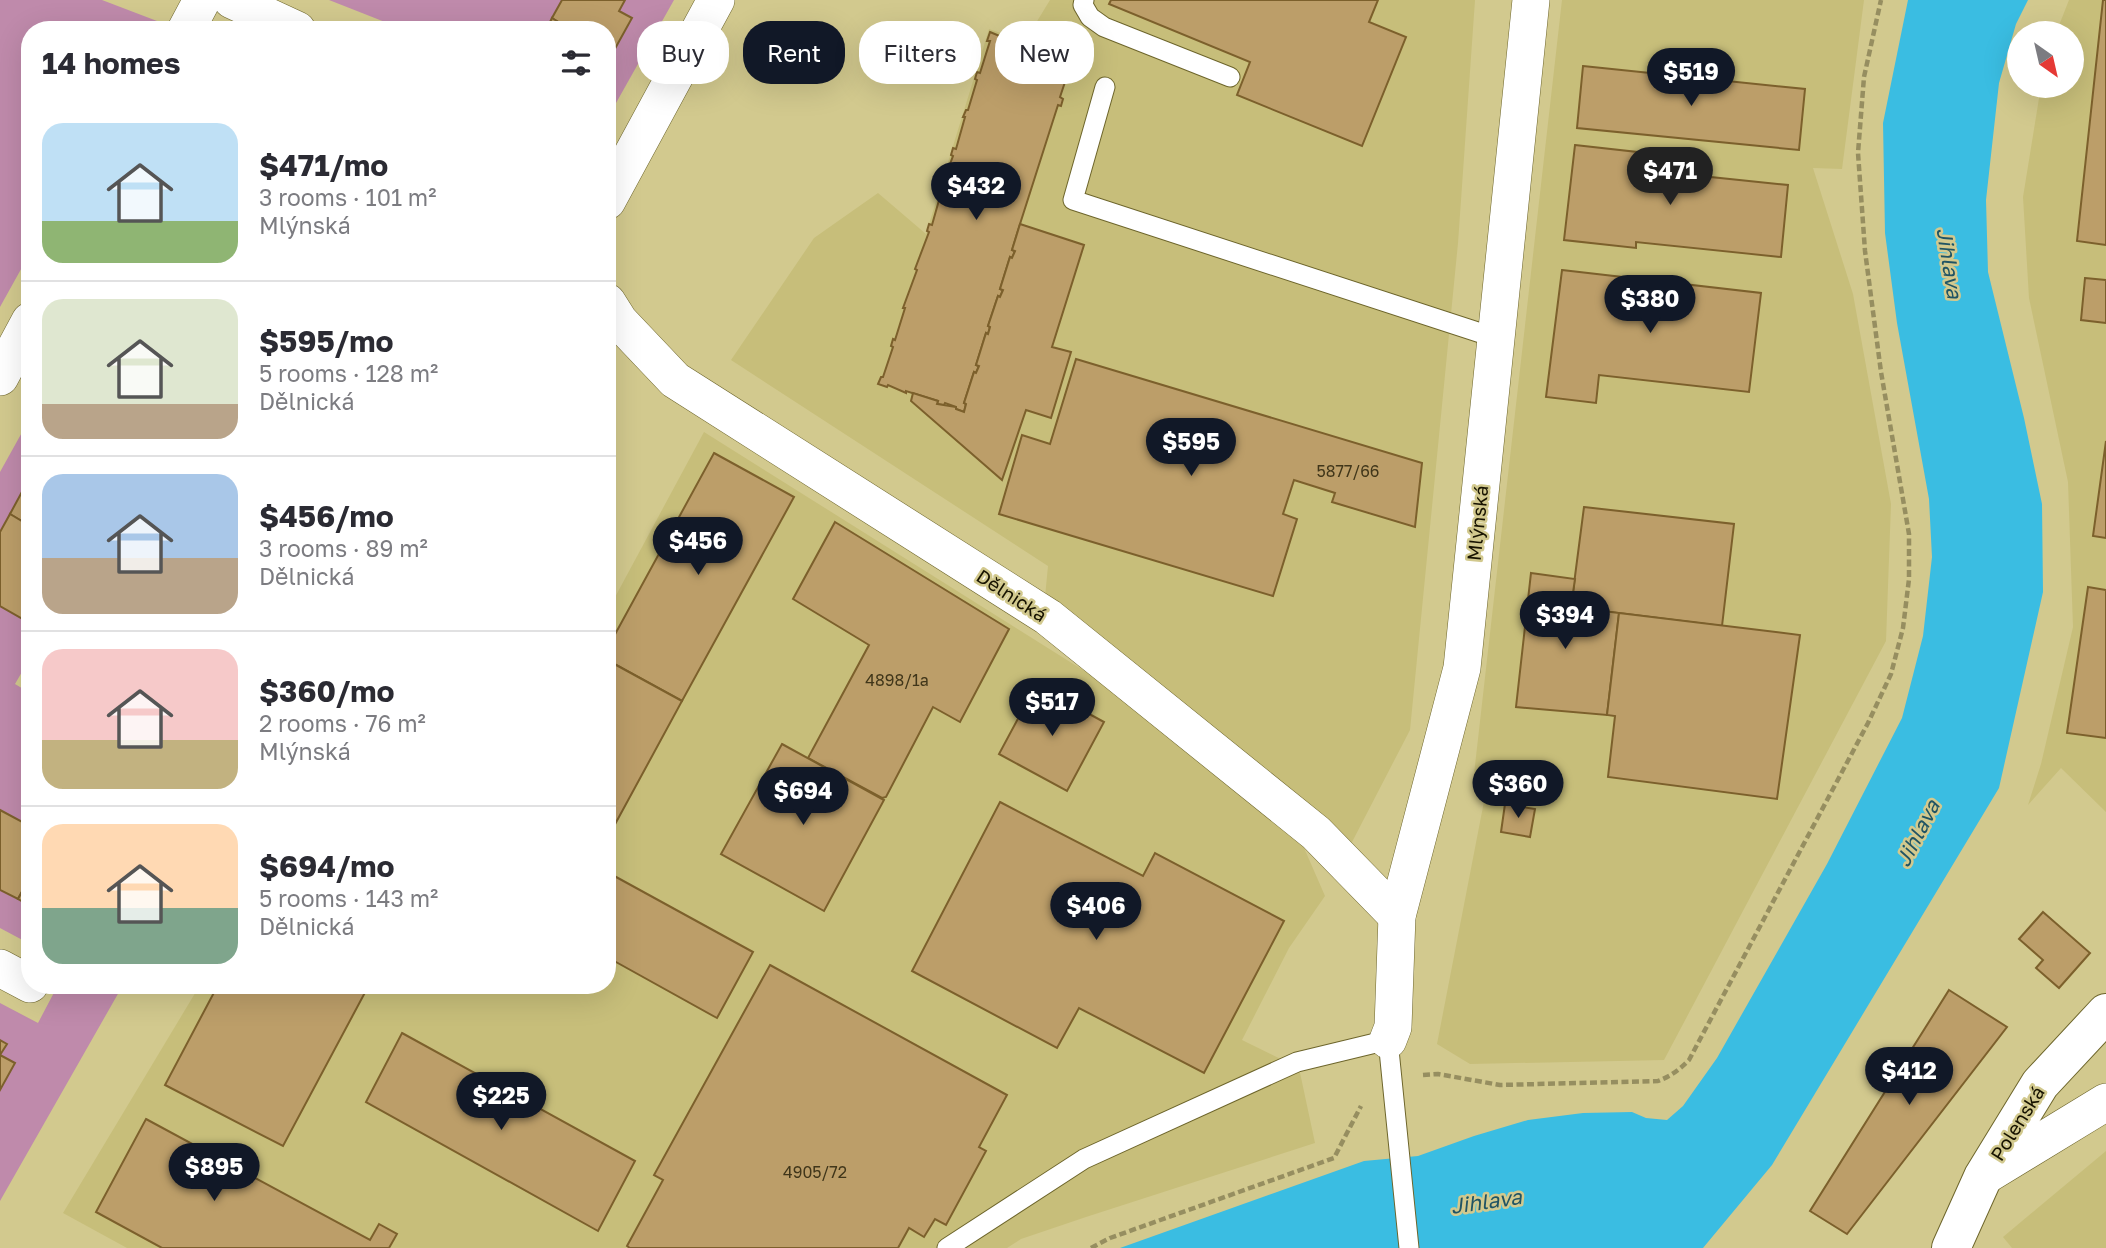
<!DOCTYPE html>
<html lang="en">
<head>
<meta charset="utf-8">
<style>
	body { margin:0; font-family:"Golos Text",sans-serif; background:#f7f7f7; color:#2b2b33; height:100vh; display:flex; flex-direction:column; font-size:26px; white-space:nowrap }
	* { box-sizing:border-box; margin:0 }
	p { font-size:23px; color:#7c7c81 }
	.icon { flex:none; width:38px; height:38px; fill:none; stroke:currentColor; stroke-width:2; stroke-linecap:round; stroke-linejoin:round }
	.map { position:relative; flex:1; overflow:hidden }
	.details { position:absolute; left:21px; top:21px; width:595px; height:973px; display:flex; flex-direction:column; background:#fff; border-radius:28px; box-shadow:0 7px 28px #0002 }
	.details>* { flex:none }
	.banner { position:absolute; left:637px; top:21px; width:665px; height:63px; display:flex; gap:14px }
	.needle { width:46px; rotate:146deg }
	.controls { position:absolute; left:2007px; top:21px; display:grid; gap:14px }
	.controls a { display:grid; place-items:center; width:77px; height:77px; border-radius:50%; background:#fff; box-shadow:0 7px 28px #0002; font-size:35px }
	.price { position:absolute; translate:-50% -60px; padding:0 16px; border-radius:24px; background:#111827; color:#fff; font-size:23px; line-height:46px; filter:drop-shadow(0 2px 4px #0008) }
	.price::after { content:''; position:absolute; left:50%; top:42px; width:21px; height:16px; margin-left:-10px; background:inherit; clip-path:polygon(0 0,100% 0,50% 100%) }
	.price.selected { background:#222; color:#fff }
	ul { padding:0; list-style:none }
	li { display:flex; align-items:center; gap:21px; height:175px; padding:0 21px }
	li+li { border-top:2px solid #e1e1e2 }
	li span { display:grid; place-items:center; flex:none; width:196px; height:140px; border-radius:21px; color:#555 }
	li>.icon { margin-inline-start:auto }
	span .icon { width:84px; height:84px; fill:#fffc; stroke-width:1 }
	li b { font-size:30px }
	h2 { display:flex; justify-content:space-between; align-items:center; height:84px; padding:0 21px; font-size:30px }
	.tag { padding:0 24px; border-radius:28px; background:#fff; box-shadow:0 7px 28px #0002; font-size:24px; line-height:63px }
	.tag.selected { background:#111827; color:#fff }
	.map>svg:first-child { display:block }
	.built { fill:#c7be7a }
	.green { fill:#bf8aab }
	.water { fill:#3abde2 }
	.building { fill:#bc9e69; stroke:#7c602c; stroke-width:2 }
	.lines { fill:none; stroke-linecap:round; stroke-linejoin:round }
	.service-casing { stroke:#6d652b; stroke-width:21 }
	.minor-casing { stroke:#6d652b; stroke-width:38 }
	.tertiary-casing { stroke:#6d652b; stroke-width:40 }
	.path { stroke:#968e60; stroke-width:4.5; stroke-dasharray:7 3.5; stroke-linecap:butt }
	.service { stroke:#fff; stroke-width:19 }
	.minor { stroke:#fff; stroke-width:37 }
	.tertiary { stroke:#fff; stroke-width:38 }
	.labels { text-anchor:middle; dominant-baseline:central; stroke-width:5; stroke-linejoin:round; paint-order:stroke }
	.number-label { font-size:16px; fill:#40361a }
	.street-label { font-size:19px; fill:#171300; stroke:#d2c98e }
	.water-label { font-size:21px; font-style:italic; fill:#205464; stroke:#d2c98e }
</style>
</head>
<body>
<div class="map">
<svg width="2106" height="1248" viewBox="0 0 2106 1248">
	<rect width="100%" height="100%" fill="#d2c98e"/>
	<g class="built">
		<polygon points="1050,0 1475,0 1458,243 1410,730 1351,844 1045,597 1048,566 731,360 814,238 878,193 926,234 989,29 1021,40 1036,23"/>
		<polygon points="1562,0 1864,0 1842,169 1813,168 1853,294 1891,504 1886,641 1664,1060 1470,1064 1437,1044 1487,786 1473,783"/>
		<polygon points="2069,0 2106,0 2106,812 2061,768 2028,805 2041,764 2073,627 2068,482 2029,298 2023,197 2041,86 2072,86 2072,33 2056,33"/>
		<polygon points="704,432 1094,677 1301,841 1325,896 1289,948 1242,1040 1299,1068 1315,1143 1086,1217 1021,1239 1007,1248 127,1248 63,1213 200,985 607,985 607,612"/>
		<polygon points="2106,1151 2106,1248 2012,1248 2003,1237"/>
	</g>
	<g class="green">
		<polygon points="0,0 102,0 157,21 153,30 30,30 30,253 0,307"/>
		<polygon points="329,0 674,0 607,119 607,30 399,30 390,24"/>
		<polygon points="30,418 30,658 15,684 30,693 30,944 0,928 0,472"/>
		<polygon points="58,985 123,985 0,1201 0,1003 38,1023"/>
	</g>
	<polygon class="water" points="1908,0 2028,0 2016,24 1999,83 1986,200 1988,272 2024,418 2042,504 2043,592 1999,788 1772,1165 1703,1248 1120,1248 1364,1161 1418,1156 1474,1136 1528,1120 1583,1113 1632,1112 1646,1118 1667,1120 1683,1106 1717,1058 1827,864 1902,718 1923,636 1932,557 1929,499 1897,323 1885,233 1883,123"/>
	<g class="building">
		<polygon points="562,0 625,0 619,11 632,18 612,54 607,51 607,30 571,30 552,18"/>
		<polygon points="1111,0 1378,0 1369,22 1406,37 1362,146 1237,95 1250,62 1109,4"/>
		<polygon points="2103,0 2106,0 2106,245 2077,241"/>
		<polygon points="552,18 571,30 546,30"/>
		<polygon points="990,32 1009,40 1010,38 1017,40 1016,43 1048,53 1049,50 1055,52 1054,55 1066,59 1067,56 1075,59 1073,67 1070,67 1060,97 1063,99 1061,106 1058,105 1020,224 1012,250 1015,251 1012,258 1010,257 1000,289 1003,290 1000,297 998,296 988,326 990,327 988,334 986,333 976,365 979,366 976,373 974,372 964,403 966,404 964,412 956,409 956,407 945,403 944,405 937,404 938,401 906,391 906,393 888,385 887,387 878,384 881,377 883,377 893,347 891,346 893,339 895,340 905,308 903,308 917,270 915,269 929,232 927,231 929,224 932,225 941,193 939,193 953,156 951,155 953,148 956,149 965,117 963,117 966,110 968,110 977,80 975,79 977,72 980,73 990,41 987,41"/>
		<polygon points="1583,66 1805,89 1799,150 1577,128"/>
		<polygon points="1575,145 1646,153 1644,170 1788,185 1781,257 1636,242 1636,248 1564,240"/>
		<polygon points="1020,224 1084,245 1052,347 1071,352 1051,418 1026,410 1002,480 911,401 913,393 938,401 937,404 956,407 956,409 964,412 966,404 964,403 974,372 976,373 979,366 976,365 986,333 988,334 990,327 988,326 998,296 1000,297 1003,290 1000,289 1010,257 1012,258 1015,251 1012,250"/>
		<polygon points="1562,270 1761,293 1749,392 1599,375 1596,403 1546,397"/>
		<polygon points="2085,278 2106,280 2106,323 2081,320"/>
		<polygon points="1076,359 1422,463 1415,527 1332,502 1335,493 1294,480 1283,514 1297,519 1273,596 999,514 1022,435 1050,444"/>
		<polygon points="2106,441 2106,538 2093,536"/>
		<polygon points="714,453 794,497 682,701 607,660 607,649"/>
		<polygon points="30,477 30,526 10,514"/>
		<polygon points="1584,507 1734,524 1722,626 1571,607"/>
		<polygon points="10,514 30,526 28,622 0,606 0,532"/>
		<polygon points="835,522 1009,629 960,722 933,707 886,797 882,798 808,758 869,645 793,599"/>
		<polygon points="1531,573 1575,579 1571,607 1619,613 1607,715 1516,707"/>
		<polygon points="2088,587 2106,590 2106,738 2067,733"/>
		<polygon points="1619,613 1800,635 1777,799 1608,777 1615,716 1607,715"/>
		<polygon points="607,660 682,701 607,839"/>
		<polygon points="1036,685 1104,722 1067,791 999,754"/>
		<polygon points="782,744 884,800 824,911 721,854"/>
		<polygon points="1000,802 1143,876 1155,853 1284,921 1204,1073 1079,1008 1057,1048 912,971"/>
		<polygon points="1505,804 1535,809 1530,837 1501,832"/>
		<polygon points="0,810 30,826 30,877 18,899 0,890"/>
		<polygon points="607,872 753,952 717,1018 607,957"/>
		<polygon points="30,877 30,906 18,899"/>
		<polygon points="2043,912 2090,953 2059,988 2036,968 2043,960 2019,939"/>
		<polygon points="770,965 1007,1095 979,1147 986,1151 946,1225 935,1219 924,1237 909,1228 898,1248 630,1248 627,1246 663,1180 654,1175"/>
		<polygon points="218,985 369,985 283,1146 165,1085"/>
		<polygon points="1949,990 2007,1027 1847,1234 1810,1211"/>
		<polygon points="402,1033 635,1161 598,1231 366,1102"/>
		<polygon points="0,1040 7,1044 0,1055"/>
		<polygon points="0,1055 15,1063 0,1090"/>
		<polygon points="146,1119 370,1240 379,1224 397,1234 389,1248 162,1248 96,1212"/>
	</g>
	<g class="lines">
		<g class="service-casing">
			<g id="service">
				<polyline points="1084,0 1083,5 1090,17 1104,27 1230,77"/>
				<polyline points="1105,87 1073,200 1496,338"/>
				<polyline points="947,1248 1084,1159 1297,1062 1388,1040 1409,1248"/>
			</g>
		</g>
		<g class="minor-casing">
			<g id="minor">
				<polyline points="232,0 297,30"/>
				<polyline points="186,30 202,0"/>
				<polyline points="607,201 716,0"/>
				<polyline points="607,302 619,321 675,380 1048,617 1316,833 1397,916"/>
				<polyline points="0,377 30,321"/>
				<polyline points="0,968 30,984"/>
				<polyline points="1388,1040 1393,1027 1397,916 1462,668 1531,0"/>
				<polyline points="1983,1177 2106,1102"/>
			</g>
		</g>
		<g class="tertiary-casing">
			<polyline id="tertiary" points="1951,1248 1983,1177 2040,1084 2106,1013"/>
		</g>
		<g class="path">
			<path d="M 1423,1075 L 1438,1074 L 1500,1085 L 1658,1081 C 1671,1076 1679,1070 1689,1060 L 1868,723 L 1891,674 L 1903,628 L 1909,579 L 1909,534 L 1881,372 L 1865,251 L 1858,153 L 1864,77 L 1881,0"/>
			<polyline points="1091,1248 1110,1238 1334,1158 1361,1106"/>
		</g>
		<use href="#service" class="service"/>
		<use href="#minor" class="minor"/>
		<use href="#tertiary" class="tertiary"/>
	</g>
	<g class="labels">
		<g class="number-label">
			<text x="1348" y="471">5877/66</text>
			<text x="897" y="680">4898/1a</text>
			<text x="815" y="1172">4905/72</text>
		</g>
		<g class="street-label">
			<text transform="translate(1477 523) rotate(-84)">Mlýnská</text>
			<text transform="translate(1012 595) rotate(33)">Dělnická</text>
			<text transform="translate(2017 1123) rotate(-58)">Polenská</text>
		</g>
		<g class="water-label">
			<text transform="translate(1950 263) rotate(81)">Jihlava</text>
			<text transform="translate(1917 833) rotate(-63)">Jihlava</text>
			<text transform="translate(1486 1201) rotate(-8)">Jihlava</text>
		</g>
	</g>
</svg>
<div class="controls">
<a><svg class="needle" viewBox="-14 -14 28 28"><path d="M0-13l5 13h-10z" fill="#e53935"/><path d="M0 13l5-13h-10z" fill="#7c7c81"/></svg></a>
</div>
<b class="price" style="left:1691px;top:108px">$519</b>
<b class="price selected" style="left:1670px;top:207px">$471</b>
<b class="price" style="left:976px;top:222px">$432</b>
<b class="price" style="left:1650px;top:335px">$380</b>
<b class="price" style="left:1191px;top:478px">$595</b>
<b class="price" style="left:698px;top:577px">$456</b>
<b class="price" style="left:1565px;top:651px">$394</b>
<b class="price" style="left:1052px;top:738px">$517</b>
<b class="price" style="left:1518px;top:820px">$360</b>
<b class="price" style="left:803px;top:827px">$694</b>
<b class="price" style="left:1096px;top:942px">$406</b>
<b class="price" style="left:1909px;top:1107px">$412</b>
<b class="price" style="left:501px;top:1132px">$225</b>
<b class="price" style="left:214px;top:1203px">$895</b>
<div class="banner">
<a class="tag">Buy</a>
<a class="tag selected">Rent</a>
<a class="tag">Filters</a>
<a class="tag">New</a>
</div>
<section class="details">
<h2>14 homes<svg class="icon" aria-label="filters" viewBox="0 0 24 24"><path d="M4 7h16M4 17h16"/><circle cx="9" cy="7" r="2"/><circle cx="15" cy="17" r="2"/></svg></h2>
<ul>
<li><span style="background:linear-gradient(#bfe0f5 70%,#8fb573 0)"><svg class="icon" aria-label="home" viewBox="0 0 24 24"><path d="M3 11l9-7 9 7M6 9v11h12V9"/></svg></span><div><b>$471/mo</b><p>3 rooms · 101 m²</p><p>Mlýnská</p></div></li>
<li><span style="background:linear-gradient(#dfe7d0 75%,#b9a48a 0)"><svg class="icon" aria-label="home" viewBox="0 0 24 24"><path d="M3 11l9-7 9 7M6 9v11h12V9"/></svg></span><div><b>$595/mo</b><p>5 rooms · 128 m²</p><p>Dělnická</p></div></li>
<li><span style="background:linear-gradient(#a9c7e8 60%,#b9a48a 0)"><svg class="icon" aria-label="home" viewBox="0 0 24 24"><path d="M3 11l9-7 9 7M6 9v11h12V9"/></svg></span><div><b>$456/mo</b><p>3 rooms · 89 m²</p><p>Dělnická</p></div></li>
<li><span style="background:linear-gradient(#f6c9c9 65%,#c2b280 0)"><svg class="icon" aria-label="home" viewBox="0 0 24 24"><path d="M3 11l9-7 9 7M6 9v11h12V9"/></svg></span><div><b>$360/mo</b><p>2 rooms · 76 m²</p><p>Mlýnská</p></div></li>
<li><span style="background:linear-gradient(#ffd9b3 60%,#7fa58c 0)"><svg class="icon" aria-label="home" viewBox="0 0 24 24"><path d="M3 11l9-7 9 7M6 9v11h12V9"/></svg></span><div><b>$694/mo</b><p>5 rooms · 143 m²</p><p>Dělnická</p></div></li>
</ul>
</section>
</div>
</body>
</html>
